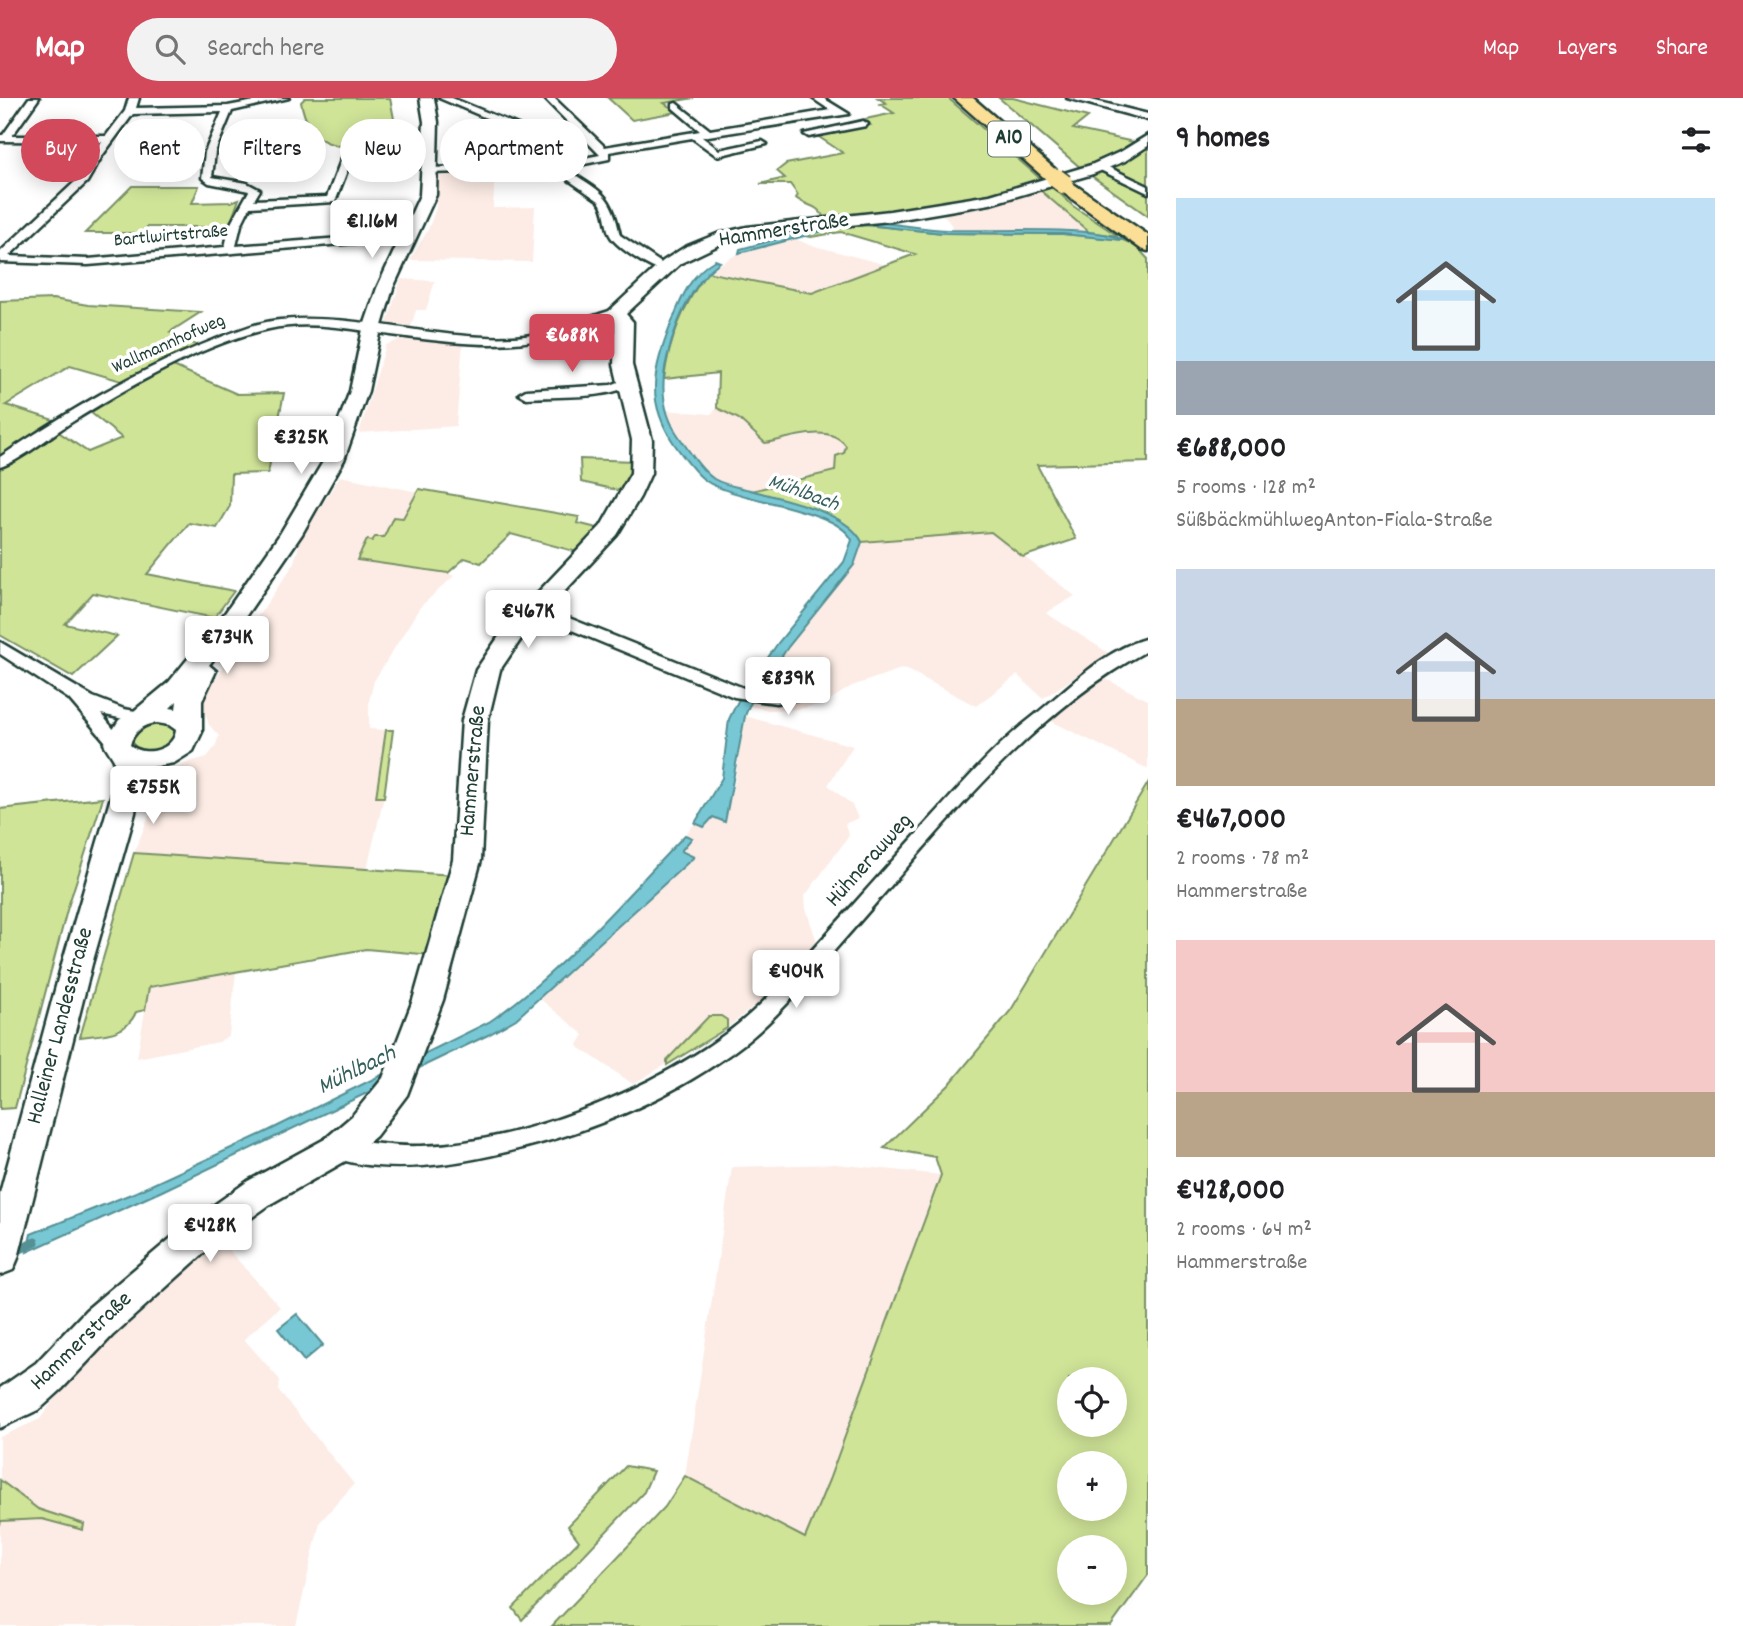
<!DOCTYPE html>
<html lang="en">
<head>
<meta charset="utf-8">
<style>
	body { margin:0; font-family:Dekko,sans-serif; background:#f2f2f2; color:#202124; height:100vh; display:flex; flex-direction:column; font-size:26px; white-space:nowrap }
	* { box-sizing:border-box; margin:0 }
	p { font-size:23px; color:#757577 }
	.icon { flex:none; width:38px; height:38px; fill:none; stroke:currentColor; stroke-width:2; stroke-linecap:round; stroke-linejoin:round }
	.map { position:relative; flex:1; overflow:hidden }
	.sheet { display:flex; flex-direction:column; background:#fff; width:595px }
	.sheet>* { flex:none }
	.guide { position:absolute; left:21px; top:21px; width:665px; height:63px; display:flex; gap:14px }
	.buttons { position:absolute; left:1057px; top:1269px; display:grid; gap:14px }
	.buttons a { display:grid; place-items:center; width:70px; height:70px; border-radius:50%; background:#fff; box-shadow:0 4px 18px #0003; font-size:35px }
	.price { position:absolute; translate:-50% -60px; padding:0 16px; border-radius:7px; background:#fff; color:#222; font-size:23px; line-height:46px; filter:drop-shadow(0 2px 4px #0008) }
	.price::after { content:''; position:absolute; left:50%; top:42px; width:21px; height:16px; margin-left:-10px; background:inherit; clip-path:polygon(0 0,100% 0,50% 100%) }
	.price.active { background:#d1495b; color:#fff }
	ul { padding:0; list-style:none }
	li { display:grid; align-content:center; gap:14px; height:371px; padding:0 28px }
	li span { display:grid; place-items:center; height:217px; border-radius:0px; color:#555 }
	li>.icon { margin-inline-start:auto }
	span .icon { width:126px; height:126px; fill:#fffc; stroke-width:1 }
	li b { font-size:30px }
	h2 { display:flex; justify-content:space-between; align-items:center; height:84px; padding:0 28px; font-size:30px }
	.chip { padding:0 24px; border-radius:32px; background:#fff; box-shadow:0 4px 18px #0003; font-size:24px; line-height:63px }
	.chip.active { background:#d1495b; color:#fff }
	header { display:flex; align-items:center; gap:42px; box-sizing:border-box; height:98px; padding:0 35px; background:#d1495b; color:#fff }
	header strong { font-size:33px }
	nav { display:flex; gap:38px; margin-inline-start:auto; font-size:24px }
	.search { width:490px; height:63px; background:#f2f2f2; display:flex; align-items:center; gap:18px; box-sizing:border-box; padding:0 24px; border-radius:38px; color:#757577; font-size:26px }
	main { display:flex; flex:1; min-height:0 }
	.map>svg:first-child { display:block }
	.built { fill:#fcece5 }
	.green { fill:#d0e498; stroke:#789066; stroke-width:2; fill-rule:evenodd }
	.water { fill:#78c7d4; stroke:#549094; stroke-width:2 }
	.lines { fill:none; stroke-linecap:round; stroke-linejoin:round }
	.stream { stroke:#549094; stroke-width:9 }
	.street-casing { stroke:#1f3d34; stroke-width:5 }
	.secondary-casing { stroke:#1f3d34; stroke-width:5 }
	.highway-casing { stroke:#1f3d34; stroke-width:5 }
	.street { fill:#fff; fill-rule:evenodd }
	.secondary { fill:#fff; fill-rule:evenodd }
	.highway { fill:#fbdf96; fill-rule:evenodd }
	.highway-bridge-casing { stroke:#1f3d34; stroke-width:22; stroke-linecap:butt }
	.highway-bridge { stroke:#fbdf96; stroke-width:19 }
	.labels { text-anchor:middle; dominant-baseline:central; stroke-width:7; stroke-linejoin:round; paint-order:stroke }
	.far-street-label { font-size:19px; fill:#1f3d34; stroke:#fff }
	.shield { fill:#fff; stroke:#627771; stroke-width:2 }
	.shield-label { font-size:21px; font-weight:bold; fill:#1f3d34 }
	.far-water-label { font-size:21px; font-style:italic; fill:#35605c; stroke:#fff }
	.street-label { font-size:23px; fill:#1f3d34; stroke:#fff }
	.water-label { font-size:24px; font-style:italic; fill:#35605c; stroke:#fff }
</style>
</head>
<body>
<header>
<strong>Map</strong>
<div class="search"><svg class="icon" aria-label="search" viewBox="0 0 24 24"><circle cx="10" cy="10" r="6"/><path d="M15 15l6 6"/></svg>Search here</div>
<nav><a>Map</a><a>Layers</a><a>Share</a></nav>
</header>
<main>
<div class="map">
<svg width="1148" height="1528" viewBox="0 0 1148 1528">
	<rect width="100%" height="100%" fill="#fff"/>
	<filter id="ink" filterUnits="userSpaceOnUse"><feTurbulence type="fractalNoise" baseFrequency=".0143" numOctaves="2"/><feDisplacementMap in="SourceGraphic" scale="14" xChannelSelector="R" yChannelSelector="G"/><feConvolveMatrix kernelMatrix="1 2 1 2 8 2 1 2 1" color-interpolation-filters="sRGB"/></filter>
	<g filter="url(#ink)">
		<g class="built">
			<polygon points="495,72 493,110 535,109 532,164 410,162 428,132 436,110 439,77"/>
			<polygon points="1041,93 1089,134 955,132 941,113"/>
			<polygon points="384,108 412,110 403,125 394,132 368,134"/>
			<polygon points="794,140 807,146 887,167 812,195 707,174 739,155"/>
			<polygon points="401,181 435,183 426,212 416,212 411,229 387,225"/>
			<polygon points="399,242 463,243 456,328 359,335 386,247"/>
			<polygon points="717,310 739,321 765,345 825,335 841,341 846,348 844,355 836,358 835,373 823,377 800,379 751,393 722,385 713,380 696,362 676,334 665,312 711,316"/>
			<polygon points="340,378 418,394 403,420 393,419 383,440 373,443 357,462 443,473 454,478 420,509 374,583 369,603 369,631 386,632 376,698 384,699 367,771 134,755 162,685 171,673 189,664 207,659 215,649 219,638 209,627 202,605 218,577 293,467 301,441"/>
			<polygon points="992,434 1075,498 1046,515 1110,556 1043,600 1017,577 976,608 904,570 852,588 825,605 800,611 768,612 749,608 788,549 854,467 862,444"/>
			<polygon points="1102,579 1148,602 1148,671 1049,622"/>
			<polygon points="745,618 853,648 828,687 852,707 858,720 845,726 849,738 805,798 806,811 817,844 777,890 727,930 633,986 577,948 584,937 539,900 693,759 681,753 691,740 685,737 695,725 704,729 713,719 724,724 735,683"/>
			<polygon points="236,874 229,937 219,944 137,960 149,889"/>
			<polygon points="836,1066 941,1077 829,1382 804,1441 685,1378 732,1069"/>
			<polygon points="217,1139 280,1209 244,1241 280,1282 278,1292 354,1386 320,1424 296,1528 0,1528 0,1339 40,1321 72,1277 154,1191"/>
		</g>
		<g class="green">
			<path d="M 305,0 L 390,0 L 399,47 C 386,51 373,50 360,50 C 324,49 308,40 301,4 Z"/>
			<polygon points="608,0 694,0 664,5 677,14 632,22"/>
			<path d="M 878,0 L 948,0 L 1043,83 L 988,99 L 830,121 C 822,119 823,116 817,111 C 810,106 803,106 796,100 L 798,97 L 790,86 L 760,86 L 785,80 L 777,73 L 786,66 L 843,55 L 816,37 L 870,27 L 861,22 L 894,15 L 880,6 L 886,5 Z"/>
			<polygon points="999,0 1013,0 1088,19 1073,31 1134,44 1108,61 1081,70"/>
			<polygon points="1148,47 1148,90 1108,69 1139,55"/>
			<polygon points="1099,73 1148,93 1148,118 1089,76"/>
			<polygon points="132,88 199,88 192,105 231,104 239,101 229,129 147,129 143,135 85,135"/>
			<polygon points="1053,89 1073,108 1118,138 1089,134 1041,93"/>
			<path d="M 866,127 L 943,135 L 1063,136 L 1123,142 L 1136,148 L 1148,161 L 1148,364 L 1037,367 L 1076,441 L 1023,459 L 991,434 L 862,444 C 849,417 779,401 751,393 L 835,373 L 836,358 L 844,355 L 846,348 C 830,324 789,341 765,345 L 739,321 L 717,310 L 718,275 L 664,281 C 669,242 684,206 707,174 L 812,195 L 915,156 L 841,134 L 811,139 L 802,137 L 835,130 Z"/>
			<polygon points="53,201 88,207 201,214 170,234 198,248 125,284 70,268 6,307 57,323 0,362 0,203"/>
			<polygon points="171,267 237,296 284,295 268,375 231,376 230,408 217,430 189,425 147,476 234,493 214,520 93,495 65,526 117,538 73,579 0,537 0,368 54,331 88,354 122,340 85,310"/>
			<polygon points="580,361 635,363 626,394 581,384"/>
			<polygon points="419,391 579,419 577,425 601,431 577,454 511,436 481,465 465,460 448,475 357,462 367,442 372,443 375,439 384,439 393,419 403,420"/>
			<path d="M 166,624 L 176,630 L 177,635 C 171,652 150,657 135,648 L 132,644 L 135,634 L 146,626 Z"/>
			<polygon points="386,632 393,632 384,699 376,699"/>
			<path d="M 1148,685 L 1148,1477 L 1111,1528 L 552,1528 L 665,1409 L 685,1378 L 805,1440 L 829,1382 L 941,1077 L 935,1059 L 884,1050 L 949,987 L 1011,912 ZM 1115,1281 L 1115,1326 L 1069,1326 L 1069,1281 ZM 1115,1365 L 1115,1410 L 1069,1410 L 1069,1365 ZM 1069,1449 L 1115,1449 L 1115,1494 L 1069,1494 Z"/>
			<polygon points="103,700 67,812 15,1010 0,1011 0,711"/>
			<path d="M 134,755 L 453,777 L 432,857 L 366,851 L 149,889 L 145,912 L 136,914 C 126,938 103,936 80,939 Z"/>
			<polygon points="709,918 721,918 727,922 727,930 667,967 667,962"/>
			<polygon points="626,1368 653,1373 644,1394 522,1522 513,1510 579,1443 568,1428"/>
			<polygon points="0,1382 38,1411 84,1426 83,1432 42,1421 1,1423 0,1427"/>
		</g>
		<g class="water">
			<path d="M 871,124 C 896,125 921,131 946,132 C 979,134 1102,127 1123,142 L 1063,136 L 943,135 L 866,127 L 835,130 L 739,155 L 740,151 L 823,129 Z"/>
			<path d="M 715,162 L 720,164 C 695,181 678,219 670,249 C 660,281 660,313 680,340 C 690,354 700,371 714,381 C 724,387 738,389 750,392 C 781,401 847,413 862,444 L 854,467 L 788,549 L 749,608 L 745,618 L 725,724 L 713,719 L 704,729 L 695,725 L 722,680 L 729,621 L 738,603 L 778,545 L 844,464 L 852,442 C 836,409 737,404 706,383 C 693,374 684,359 675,347 C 645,303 653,273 671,226 C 681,201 690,176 715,162 Z"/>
			<path d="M 685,737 L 692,740 L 681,753 L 694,759 L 516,921 L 488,937 L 162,1093 L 27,1154 L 31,1136 L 136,1094 L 266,1034 L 489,924 C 559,877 626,798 685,737 Z"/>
			<polygon points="297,1216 323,1247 304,1263 278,1231"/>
		</g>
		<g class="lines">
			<polyline class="stream" points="0,1161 35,1144"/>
			<g class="street-casing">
				<g id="street">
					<path d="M 29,0 L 39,0 L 12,38 L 106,38 L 125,13 L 129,0 L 139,0 L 136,10 L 228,8 L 270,0 L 289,0 L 232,13 L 215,54 L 212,79 L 247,85 L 260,92 L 254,102 L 327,99 L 345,52 L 350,49 L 355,52 L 335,104 L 250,109 L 241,127 L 236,148 L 367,138 L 413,128 L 418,131 L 367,144 L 88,167 L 0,164 L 0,154 L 79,80 L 102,44 L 0,43 L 0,37 L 3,37 ZM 222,14 L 205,54 L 202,80 L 209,85 L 249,93 L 230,127 L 225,149 L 88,161 L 9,158 L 87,84 L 102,58 L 133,16 Z"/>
					<path d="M 439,0 L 452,0 L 525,30 L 558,65 L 600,57 L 544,0 L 554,0 L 605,49 L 700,33 L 673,10 L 673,6 L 676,5 L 710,32 L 830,12 L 812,0 L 823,0 L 849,16 L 702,39 L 719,52 L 762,43 L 767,46 L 717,58 L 692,40 L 609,54 L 609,61 L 565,70 C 601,95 611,93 620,137 L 667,169 L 667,173 L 663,174 C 650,170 613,148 609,135 C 605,124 606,113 599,103 L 554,72 L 426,75 L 425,73 L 430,70 L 548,66 L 519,34 Z"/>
					<polygon points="1067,0 1083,0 1148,16 1148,22"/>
					<polygon points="863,23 868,26 866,28 809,39 804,36"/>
					<polygon points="1100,65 1148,88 1148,95 1096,70 1095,68"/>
					<path d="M 616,211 L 620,212 L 620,218 C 533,254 482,249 391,237 C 352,231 308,222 269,231 C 207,244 126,290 72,324 C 54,335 19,364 0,369 L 0,359 C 67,314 135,273 209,244 C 232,235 256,224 280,222 C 359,215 436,243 514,239 C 550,237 581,221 616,211 Z"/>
					<path d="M 626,281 L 632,285 C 613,302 553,298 526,300 L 519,296 L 526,292 L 611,287 Z"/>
					<polygon points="534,506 746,591 776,594 813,588 821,593 813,598 776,605 734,599 528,514 526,511"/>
					<path d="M 1148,540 L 1148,552 C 1024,619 933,742 840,846 C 810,880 781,916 745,945 C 675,999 592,1034 506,1054 C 452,1067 383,1078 329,1058 L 325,1051 L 329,1044 L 337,1041 C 365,1044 393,1049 421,1048 C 530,1045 685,981 762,905 C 821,845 876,780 934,717 C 966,682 997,646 1035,617 C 1068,590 1105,551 1148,540 Z"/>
					<polygon points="0,544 93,599 124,611 147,615 150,619 141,625 101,616 126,646 117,652 111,650 69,601 0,556"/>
				</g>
			</g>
			<g class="secondary-casing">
				<g id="secondary">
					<path d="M 420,0 L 434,0 L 438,24 L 436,97 L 393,190 L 381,231 L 368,293 L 344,362 L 302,436 L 241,525 L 209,567 L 216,573 L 202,603 L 202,634 L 193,653 L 174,665 L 141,671 L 135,715 L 92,866 L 18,1160 L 13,1172 L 0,1177 L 0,1095 L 62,866 L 113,692 L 114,662 L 104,646 L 119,622 L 134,613 L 169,584 L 225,515 L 280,436 L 324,362 L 350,293 L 363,231 L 377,190 L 420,97 L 424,24 ZM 177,603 L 176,611 L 170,610 ZM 157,625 L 169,627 L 176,632 C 174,652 145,660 130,647 C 133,634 144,626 157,625 Z"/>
					<polygon points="1148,37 1148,48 1125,63 1093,76 990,106 890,123 760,136 729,142 681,165 626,216 633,224 632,267 652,342 651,375 640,399 617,437 523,538 500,572 488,622 481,762 443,902 407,997 376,1038 349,1061 272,1105 213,1147 112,1238 62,1291 40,1311 0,1330 0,1290 36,1265 86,1212 189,1125 248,1083 325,1041 352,1018 383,980 413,902 453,762 462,622 476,572 506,528 601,428 631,375 632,342 614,267 615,225 607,215 663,163 685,149 717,136 747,129 890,113 990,97 1091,67 1122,53"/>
				</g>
			</g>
			<g class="highway-casing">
				<polygon id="highway" points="954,0 973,0 1065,80 1148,137 1148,153 1141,151 1057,90 1055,85 1049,84"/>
			</g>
			<use href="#street" class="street"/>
			<use href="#secondary" class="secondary"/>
			<use href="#highway" class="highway"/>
			<g class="highway-bridge-casing">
				<polyline id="highway-bridge" points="1056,80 1064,86"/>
			</g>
			<use href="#highway-bridge" class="highway-bridge"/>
		</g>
	</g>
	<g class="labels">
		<g class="far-street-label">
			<text transform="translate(171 139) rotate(-5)">Bartlwirtstraße</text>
			<text transform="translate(169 247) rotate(-24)">Wallmannhofweg</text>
		</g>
		<rect class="shield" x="988" y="23.5" width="42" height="35" rx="5"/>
		<g class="shield-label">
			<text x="1009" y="41">A10</text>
		</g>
		<g class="far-water-label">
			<text transform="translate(803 396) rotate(20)">Mühlbach</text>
		</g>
		<g class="street-label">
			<text transform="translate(784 133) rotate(-9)">Hammerstraße</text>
			<text transform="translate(474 673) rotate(-85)">Hammerstraße</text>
			<text transform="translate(870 763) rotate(-48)">Hühnerauweg</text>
			<text transform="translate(61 928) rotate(-75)">Halleiner Landesstraße</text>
			<text transform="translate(82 1244) rotate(-44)">Hammerstraße</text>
		</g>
		<g class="water-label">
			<text transform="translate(357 973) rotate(-26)">Mühlbach</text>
		</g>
	</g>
</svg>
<div class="buttons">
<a><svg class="icon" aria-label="locate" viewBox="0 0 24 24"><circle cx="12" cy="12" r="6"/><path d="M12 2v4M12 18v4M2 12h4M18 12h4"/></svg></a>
<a>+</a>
<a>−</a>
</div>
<b class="price" style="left:372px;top:162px">€1.16M</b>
<b class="price active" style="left:572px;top:276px">€688K</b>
<b class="price" style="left:301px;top:378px">€325K</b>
<b class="price" style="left:528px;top:552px">€467K</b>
<b class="price" style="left:227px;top:578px">€734K</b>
<b class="price" style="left:788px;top:619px">€839K</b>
<b class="price" style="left:153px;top:728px">€755K</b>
<b class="price" style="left:796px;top:912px">€404K</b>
<b class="price" style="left:210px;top:1166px">€428K</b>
<div class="guide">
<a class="chip active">Buy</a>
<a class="chip">Rent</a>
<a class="chip">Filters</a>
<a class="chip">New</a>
<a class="chip">Apartment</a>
</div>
</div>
<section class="sheet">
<h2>9 homes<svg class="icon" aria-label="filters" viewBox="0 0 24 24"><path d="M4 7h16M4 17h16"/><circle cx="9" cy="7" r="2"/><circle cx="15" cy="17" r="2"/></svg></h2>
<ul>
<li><span style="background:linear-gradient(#bfe0f5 75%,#9aa5b1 0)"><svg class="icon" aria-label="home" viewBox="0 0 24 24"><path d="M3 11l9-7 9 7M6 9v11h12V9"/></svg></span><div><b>€688,000</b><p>5 rooms · 128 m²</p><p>SüßbäckmühlwegAnton-Fiala-Straße</p></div></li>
<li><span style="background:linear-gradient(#c9d6e8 60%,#b9a48a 0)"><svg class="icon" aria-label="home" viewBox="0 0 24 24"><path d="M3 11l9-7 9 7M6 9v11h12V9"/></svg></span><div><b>€467,000</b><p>2 rooms · 78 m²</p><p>Hammerstraße</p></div></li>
<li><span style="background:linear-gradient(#f6c9c9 70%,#b9a48a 0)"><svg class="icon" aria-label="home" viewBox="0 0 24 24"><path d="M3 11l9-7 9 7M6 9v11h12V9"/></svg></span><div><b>€428,000</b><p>2 rooms · 64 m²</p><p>Hammerstraße</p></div></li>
</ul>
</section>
</main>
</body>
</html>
